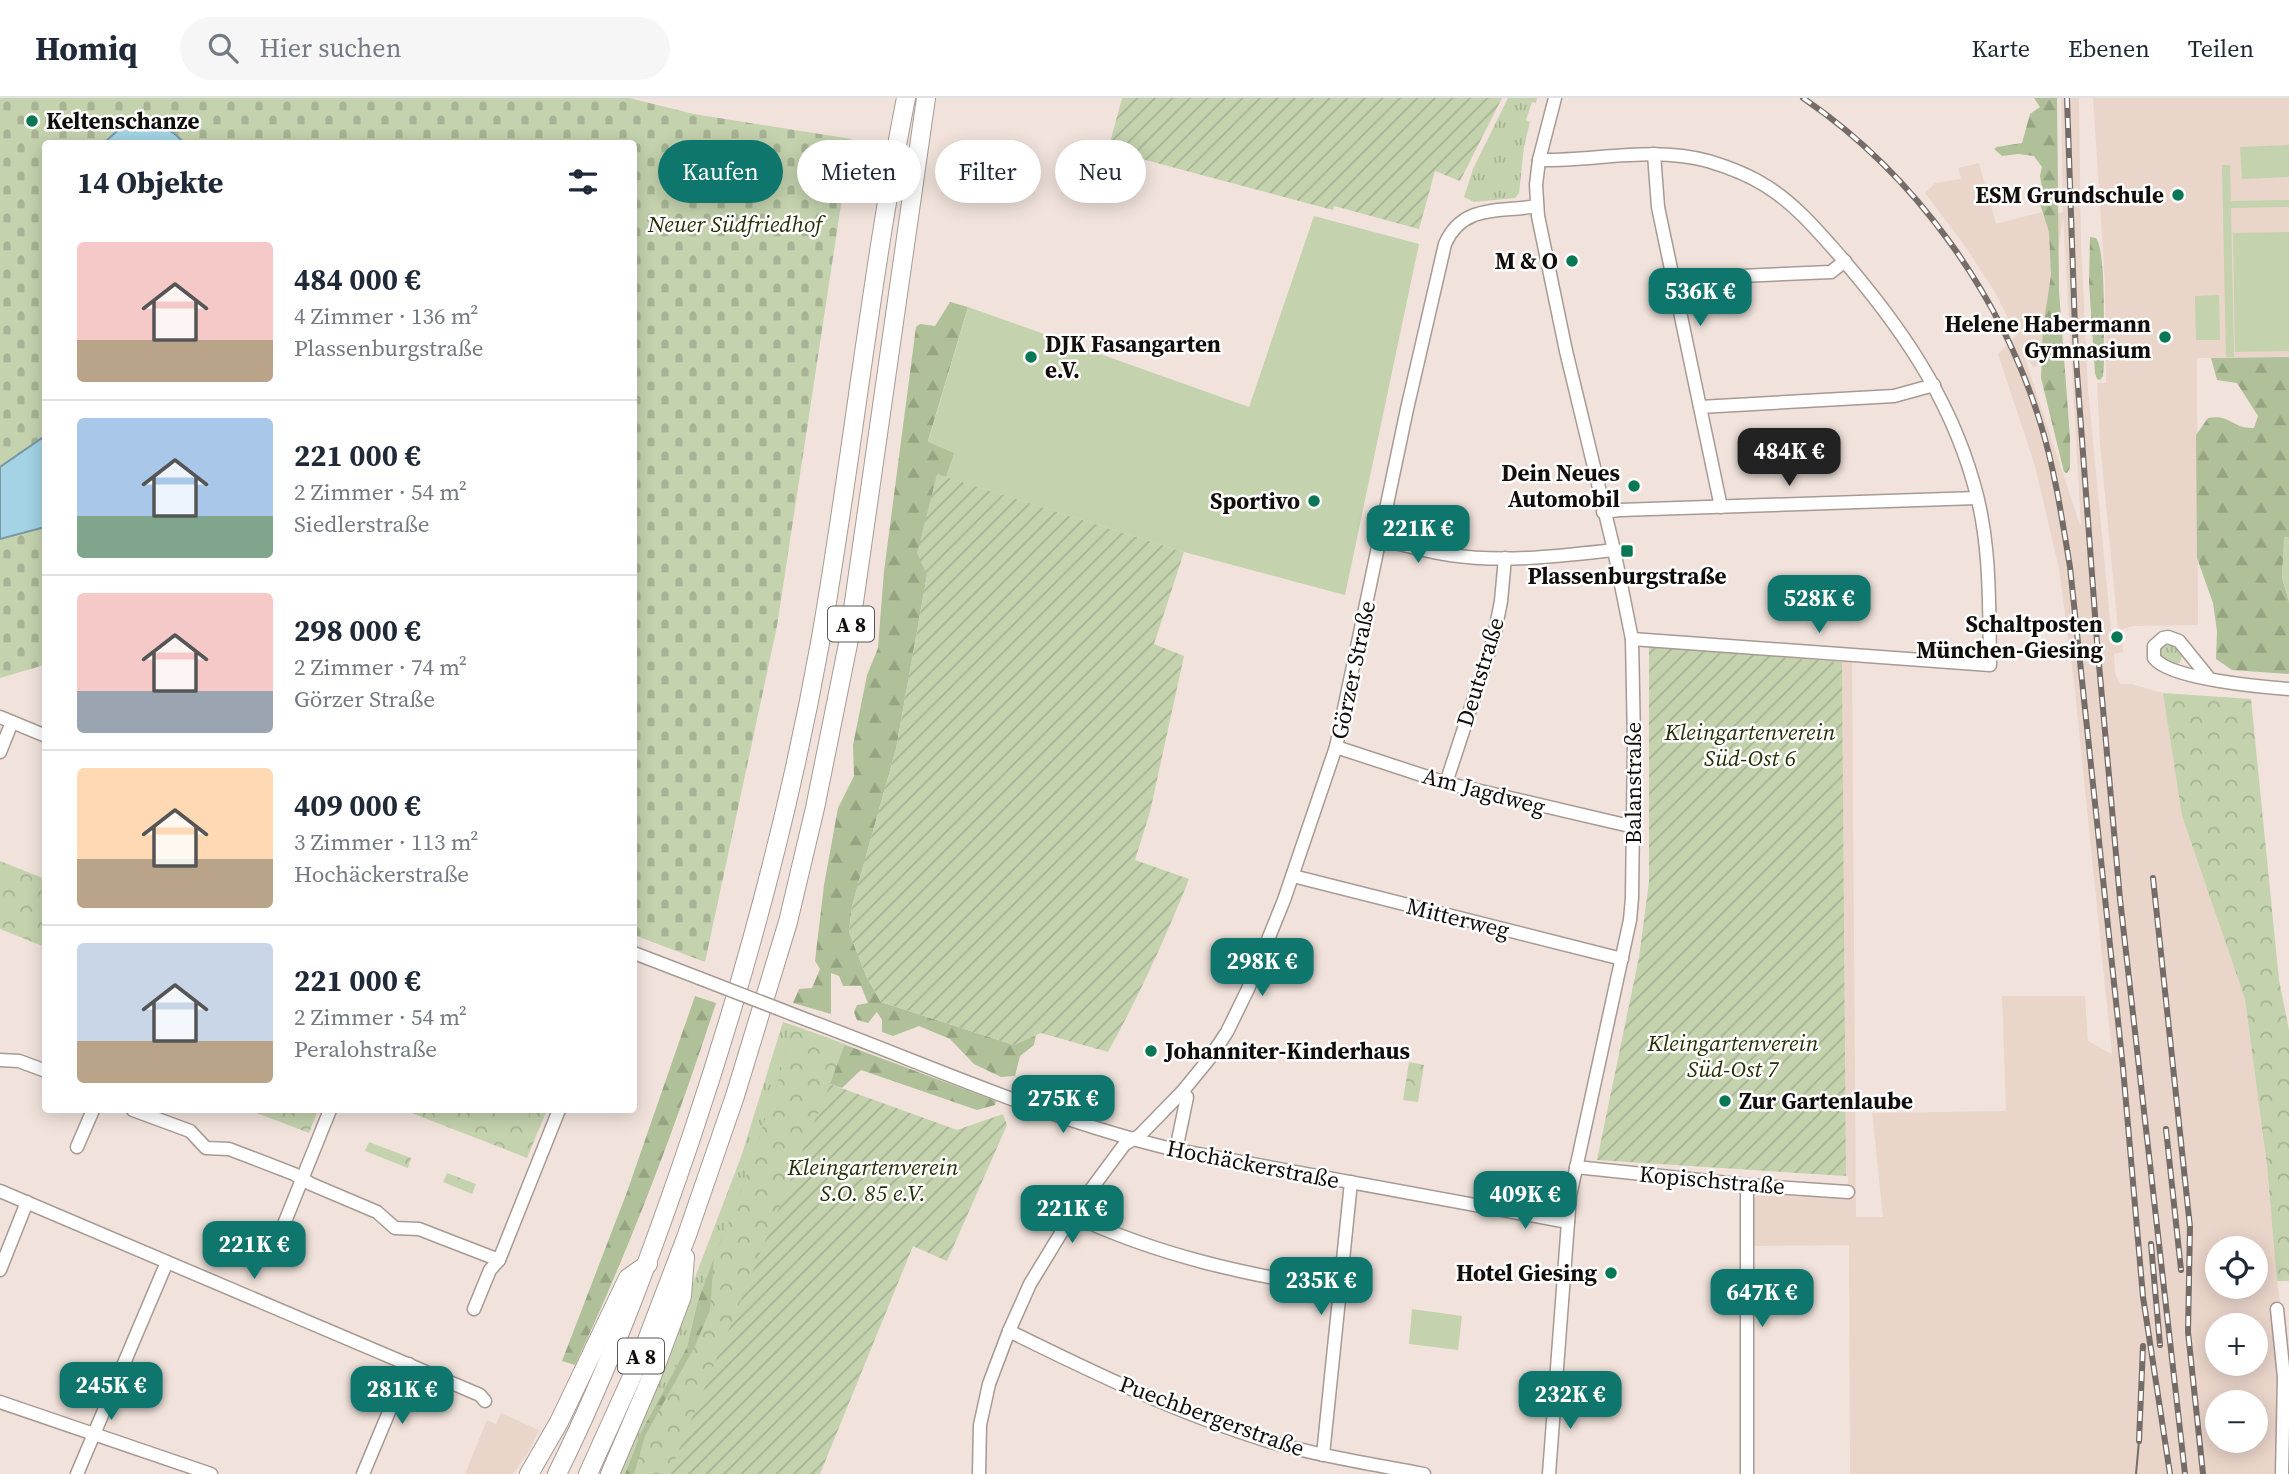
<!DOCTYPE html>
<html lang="de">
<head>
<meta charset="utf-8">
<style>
	body { margin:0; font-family:"Source Serif 4",serif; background:#f6f6f7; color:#1f2937; height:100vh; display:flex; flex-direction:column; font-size:26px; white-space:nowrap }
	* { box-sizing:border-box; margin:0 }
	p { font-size:23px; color:#747a83 }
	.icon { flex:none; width:38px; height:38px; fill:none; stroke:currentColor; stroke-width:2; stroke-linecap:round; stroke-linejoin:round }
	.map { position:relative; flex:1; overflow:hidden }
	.details { position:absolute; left:42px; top:42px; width:595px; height:973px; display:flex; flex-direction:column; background:#fff; border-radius:7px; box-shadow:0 4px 18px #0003 }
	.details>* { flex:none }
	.hud { position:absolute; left:658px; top:42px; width:665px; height:63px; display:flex; gap:14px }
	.buttons { position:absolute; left:2205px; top:1138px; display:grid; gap:14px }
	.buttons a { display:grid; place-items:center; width:63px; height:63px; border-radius:50%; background:#fff; box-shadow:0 4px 18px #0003; font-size:35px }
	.price { position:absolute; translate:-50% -60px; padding:0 16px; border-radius:14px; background:#0f766e; color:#fff; font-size:23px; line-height:46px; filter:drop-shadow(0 2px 4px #0008) }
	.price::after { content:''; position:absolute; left:50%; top:42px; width:21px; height:16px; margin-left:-10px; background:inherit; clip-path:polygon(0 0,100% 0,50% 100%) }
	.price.active { background:#222; color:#fff }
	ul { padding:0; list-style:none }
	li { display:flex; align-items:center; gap:21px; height:175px; padding:0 35px }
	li+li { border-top:2px solid #e0e1e3 }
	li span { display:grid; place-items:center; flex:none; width:196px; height:140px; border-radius:7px; color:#555 }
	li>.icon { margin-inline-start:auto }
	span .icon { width:84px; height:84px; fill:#fffc; stroke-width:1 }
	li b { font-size:30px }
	h2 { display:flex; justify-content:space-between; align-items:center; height:84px; padding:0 35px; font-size:30px }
	.pill { padding:0 24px; border-radius:32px; background:#fff; box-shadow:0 4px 18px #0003; font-size:24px; line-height:63px }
	.pill.active { background:#0f766e; color:#fff }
	header { display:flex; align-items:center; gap:42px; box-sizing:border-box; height:98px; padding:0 35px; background:#fff; border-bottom:2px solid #e0e1e3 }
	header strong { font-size:33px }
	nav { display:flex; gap:38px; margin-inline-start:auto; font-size:24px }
	.search { width:490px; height:63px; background:#f6f6f7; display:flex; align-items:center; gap:18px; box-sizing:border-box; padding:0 24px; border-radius:38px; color:#747a83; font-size:26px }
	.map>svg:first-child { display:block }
	.built { fill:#ead5ca; fill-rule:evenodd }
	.grass { fill:url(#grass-tufts) }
	.forest { fill:url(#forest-firs) }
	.cemetery { fill:url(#cemetery-stones) }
	.park { fill:url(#park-crowns) }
	.garden { fill:url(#garden-furrows) }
	.pitch { fill:#c4d2ae }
	.water { fill:#a3d3e5; stroke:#7898a4; stroke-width:2 }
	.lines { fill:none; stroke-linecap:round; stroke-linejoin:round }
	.minor-casing { stroke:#a69a93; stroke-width:15 }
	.highway-casing { stroke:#a69a93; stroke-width:20 }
	.minor { stroke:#fff; stroke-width:12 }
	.highway { stroke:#fff; stroke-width:18 }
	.tram { stroke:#756c68; stroke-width:2 }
	.rail-casing { stroke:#756c68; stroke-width:6 }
	.rail { stroke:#fff; stroke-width:3.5; stroke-dasharray:10; stroke-linecap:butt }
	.minor-bridge-casing { stroke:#a69a93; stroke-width:15; stroke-linecap:butt }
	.minor-bridge { stroke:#fff; stroke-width:12 }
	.poi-dot { fill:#077853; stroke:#fff; stroke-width:2.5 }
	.labels { text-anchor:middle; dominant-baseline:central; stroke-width:5; stroke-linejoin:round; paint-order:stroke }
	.shield { fill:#fff; stroke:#595654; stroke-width:2 }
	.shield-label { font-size:21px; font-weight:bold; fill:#120d0b }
	.poi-label { font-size:23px; font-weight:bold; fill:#120d0b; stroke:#fff; text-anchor:end }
	.park-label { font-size:23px; font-style:italic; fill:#243104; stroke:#fff }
	.street-label { font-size:23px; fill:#120d0b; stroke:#fff }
</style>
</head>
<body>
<header>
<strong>Homiq</strong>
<div class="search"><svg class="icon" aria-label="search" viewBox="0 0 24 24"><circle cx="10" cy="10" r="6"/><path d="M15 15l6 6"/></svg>Hier suchen</div>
<nav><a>Karte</a><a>Ebenen</a><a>Teilen</a></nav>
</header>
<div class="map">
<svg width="2289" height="1376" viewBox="0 0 2289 1376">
	<defs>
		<pattern id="grass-tufts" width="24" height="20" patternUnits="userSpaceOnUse" patternTransform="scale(1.75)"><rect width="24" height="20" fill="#c4d2ae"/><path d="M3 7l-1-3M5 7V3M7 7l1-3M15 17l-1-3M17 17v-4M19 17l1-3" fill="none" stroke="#a7b394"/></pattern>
		<pattern id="forest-firs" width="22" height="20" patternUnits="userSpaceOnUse" patternTransform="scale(1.75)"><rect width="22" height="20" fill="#b0c099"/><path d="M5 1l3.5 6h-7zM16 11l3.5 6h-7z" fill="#96a482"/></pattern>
		<pattern id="cemetery-stones" width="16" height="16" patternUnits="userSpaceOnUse" patternTransform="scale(1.75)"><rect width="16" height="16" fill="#c4d2ae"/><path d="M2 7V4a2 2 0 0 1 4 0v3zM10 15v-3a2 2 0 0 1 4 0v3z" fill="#a7b394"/></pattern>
		<pattern id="park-crowns" width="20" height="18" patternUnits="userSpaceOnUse" patternTransform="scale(1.75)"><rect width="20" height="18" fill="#c4d2ae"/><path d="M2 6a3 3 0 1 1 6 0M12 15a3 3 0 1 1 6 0" fill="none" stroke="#a7b394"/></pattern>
		<pattern id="garden-furrows" width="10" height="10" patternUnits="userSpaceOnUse" patternTransform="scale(1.75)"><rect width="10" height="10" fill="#c4d2ae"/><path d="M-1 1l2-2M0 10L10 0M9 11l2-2" fill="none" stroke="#a7b394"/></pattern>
	</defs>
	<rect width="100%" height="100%" fill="#f1e3dc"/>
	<g class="built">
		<path d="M 2061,0 L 2079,0 L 2081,144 L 2088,291 L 2111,532 L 2118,531 L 2100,346 L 2097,285 L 2106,285 L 2105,186 L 2093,0 L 2289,0 L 2289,259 L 2197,260 L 2198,527 L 2134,528 L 2122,531 L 2123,554 L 2114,556 L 2115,575 L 2120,586 L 2132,586 L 2163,595 L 2182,718 L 2245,901 L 2267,1068 L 2277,1183 L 2289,1264 L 2288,1376 L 1850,1376 L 1849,1147 L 1754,1148 L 1754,1102 L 1756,1098 L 1766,1097 L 1848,1101 L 1848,1079 L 1846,1078 L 1842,564 L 1852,564 L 1856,1119 L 1883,1119 L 1872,1015 L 2006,1013 L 2002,898 L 2085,898 L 2088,943 L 2112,956 L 2074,584 L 2059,471 L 2035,368 L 1998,256 L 2017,237 L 1993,191 L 1965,148 L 1925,95 L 1935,85 L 1961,81 L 1958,70 L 1979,65 L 1996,126 L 2042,114 L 2043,118 L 2063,114 ZM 2063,119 L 2081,427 L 2080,427 L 2020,245 L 2033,269 L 2044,265 L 2047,226 ZM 2217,1150 L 2256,1150 L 2256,1188 L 2217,1188 ZM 2217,1227 L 2256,1227 L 2256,1265 L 2217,1265 ZM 2217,1304 L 2256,1304 L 2256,1342 L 2217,1342 Z"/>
		<polygon points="501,1315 539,1332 529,1353 513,1376 465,1376 487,1322 496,1326"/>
	</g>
	<g class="grass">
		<polygon points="1508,0 1537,0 1536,5 1532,4 1526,22 1530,24 1524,48 1519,95 1515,100 1474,104 1464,99 1473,71"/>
		<polygon points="2166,545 2173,546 2182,557 2180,565 2176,566 2161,559 2160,549"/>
		<polygon points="783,924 792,927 780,977 740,1097 714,1159 697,1206 687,1249 641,1334 625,1376 620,1376 741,1059"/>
	</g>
	<g class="forest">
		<polygon points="2034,0 2057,0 2059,193 2070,340 2070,370 2067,375 2064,374 2041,280 2043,230 2051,177 2049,134 2040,106 2042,89 2040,78 2042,69 2034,58 2018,56 2002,58 1994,51 1997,49 2022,45 2030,16 2040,9"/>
		<path d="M 2090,139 L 2096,140 C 2107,155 2103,240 2104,264 L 2103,278 L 2100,282 L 2097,281 L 2095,275 L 2089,185 Z"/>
		<polygon points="950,204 968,209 928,343 955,355 946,379 937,376 927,477 896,651 852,808 849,834 867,880 881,904 1014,947 1036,937 1034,947 1020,958 1015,978 1001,979 974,966 950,941 919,928 893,938 882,934 882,922 877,914 868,925 857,922 854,914 857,907 868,905 861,888 843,888 839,878 831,875 831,916 793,905 799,891 812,890 820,871 815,863 824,787 838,710 854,678 853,647 867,577 878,550 884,473 916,229 920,226 935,228"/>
		<path d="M 2289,259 L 2289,440 L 2285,439 L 2282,479 L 2289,504 L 2289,576 L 2232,572 L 2216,561 L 2217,533 L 2213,505 L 2197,460 L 2196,337 L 2208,320 C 2232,316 2231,331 2254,330 L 2258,318 L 2237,285 L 2217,282 L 2211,260 Z"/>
		<path d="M 695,898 L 716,905 C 676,1028 630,1150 575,1267 L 562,1263 L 627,1094 Z"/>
		<polygon points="792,927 996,1003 995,1007 977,1012 861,972 842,990 830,986 670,1376 625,1376 641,1334 687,1249 697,1206 714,1159 740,1097 780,977"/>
	</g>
	<polygon class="cemetery" points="0,0 629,0 694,16 851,41 777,528 705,864 634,837 634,46 46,46 45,569 41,568 0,580"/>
	<g class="park">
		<polygon points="2163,595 2251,601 2279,882 2289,932 2289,1183 2277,1183 2267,1068 2245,901 2182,718"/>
		<polygon points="0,763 45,781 45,849 0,831"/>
		<polygon points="792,927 845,946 830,986 670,1376 634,1376 645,1338 694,1250 710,1212 714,1159 740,1097 780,977"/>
		<polygon points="1409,964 1424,967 1418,1004 1403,1002"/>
		<polygon points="249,1012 318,1012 309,1035"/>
		<polygon points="404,1012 547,1012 527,1060"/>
		<polygon points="369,1044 411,1060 408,1070 365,1053"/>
		<polygon points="447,1075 476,1086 472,1096 443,1084"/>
	</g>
	<g class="garden">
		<polygon points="1122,0 1502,0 1460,83 1435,73 1419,131 1334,108 1333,112 1108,52"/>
		<path d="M 937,376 L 1184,454 L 1154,546 L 1184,558 L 1150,714 L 1135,762 L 1189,781 C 1165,841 1139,898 1108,954 L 1041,935 L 1014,947 L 881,904 L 867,880 L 849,834 L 852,808 L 896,651 L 927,477 L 917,455 Z"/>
		<polygon points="1649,548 1842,564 1846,1078 1597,1062 1639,859 1649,784"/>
		<polygon points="830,986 957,1032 1003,1016 1007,1027 947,1163 913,1148 820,1376 669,1376"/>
	</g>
	<g class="pitch">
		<polygon points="2289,47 2289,79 2242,81 2240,49"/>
		<polygon points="2222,67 2230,67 2231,103 2289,102 2289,109 2231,110 2234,259 2226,259"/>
		<polygon points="1314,118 1419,146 1345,497 1184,454 946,379 954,355 928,344 968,209 1249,309"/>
		<polygon points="2289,134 2289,253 2235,254 2233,135"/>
		<polygon points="2219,197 2220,242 2196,242 2195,198"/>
		<polygon points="2284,439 2289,440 2289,504 2282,479"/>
		<polygon points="485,1012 531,1012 525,1027"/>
		<polygon points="1412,1211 1462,1218 1458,1252 1409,1246"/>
	</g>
	<g class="water">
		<path d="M 135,25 C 156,24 170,29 184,45 L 104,45 L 119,31 Z"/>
		<polygon points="45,338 45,429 0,441 0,369"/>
	</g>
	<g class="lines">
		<g class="minor-casing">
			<g id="minor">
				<polyline points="1654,56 1658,109 1721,409"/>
				<path d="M 1539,62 C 1595,63 1652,48 1708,63 C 1728,69 1749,77 1766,88 C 1794,105 1817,132 1839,157 C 1898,225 1948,296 1973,383 C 1991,442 1989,506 1990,567 L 1632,541"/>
				<polyline points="1673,181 1831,174 1845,163"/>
				<polyline points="1700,309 1894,298 1934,287"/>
				<polyline points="1603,414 1620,412 1977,400"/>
				<path d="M 1381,442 C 1404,446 1427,454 1450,457 C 1504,465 1560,458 1614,452"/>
				<path d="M 2209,580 L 2179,543 L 2168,539 L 2163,540 L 2154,548 L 2154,560 C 2169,581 2262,589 2289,591"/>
				<polyline points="0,619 46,638"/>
				<polyline points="1336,649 1446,685 1634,729"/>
				<polyline points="0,654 12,624"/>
				<polyline points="1446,685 1494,539 1501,503 1505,460"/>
				<polyline points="1293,778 1622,861"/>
				<polyline points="634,855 699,880"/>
				<path d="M 810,923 C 931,968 1051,1023 1176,1052 L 1568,1124"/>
				<polyline points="0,962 19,963 46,973"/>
				<polyline points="133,1012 190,1033 206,1050 229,1051 250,1059 294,1076 311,1086 377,1114 395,1130 419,1131 499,1162"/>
				<polyline points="77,1049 93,1012"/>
				<polyline points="1176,1052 1187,999 1182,994"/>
				<polyline points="1576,1069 1747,1087 1848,1094"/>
				<polyline points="1747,1087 1747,1376"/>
				<polyline points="0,1093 480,1297 485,1303"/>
				<path d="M 1072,1117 C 1157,1157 1248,1178 1341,1191"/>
				<polyline points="282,1131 330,1012"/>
				<polyline points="0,1172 27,1104"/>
				<polyline points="474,1211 490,1172 499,1162 559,1012"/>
				<polyline points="2277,1211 2284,1279 2282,1376"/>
				<path d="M 1009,1233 C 1092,1274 1179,1316 1268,1343 C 1319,1358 1372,1366 1424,1376"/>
				<polyline points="0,1304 211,1376"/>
				<polyline points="1323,1357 1351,1084"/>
				<polyline points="77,1376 167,1164"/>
				<polyline points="363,1376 409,1266"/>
				<path d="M 979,1376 L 980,1327 L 989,1286 L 1009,1233 L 1030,1186 L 1072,1117 L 1124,1047 L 1140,1037 L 1182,994 L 1209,961 L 1227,934 L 1248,891 L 1284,802 L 1336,649 L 1407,311 L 1445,146 C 1463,105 1500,115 1537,108"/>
				<polyline points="1549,1376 1570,1098 1630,822 1632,800 1634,645 1632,541 1614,452 1566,253 1538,118 1536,87 1539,62 1555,0"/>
			</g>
		</g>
		<g class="highway-casing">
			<g id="highway">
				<polyline points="529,1376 559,1324 628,1180 648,1166"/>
				<path d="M 557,1376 C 611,1267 653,1152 692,1037 C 746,876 790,712 820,545 C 852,364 870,180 906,0"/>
				<polyline points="588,1376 639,1263 687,1137 735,998 788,824 815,710 848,546 926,0"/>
				<polyline points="610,1376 652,1278 682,1198 685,1159"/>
			</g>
		</g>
		<use href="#minor" class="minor"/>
		<use href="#highway" class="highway"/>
		<polyline class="tram" points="2136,1376 2139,1343"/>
		<g class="rail-casing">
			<g id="rail">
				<path d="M 1803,0 C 1915,76 2002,198 2041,327 C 2055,373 2062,421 2070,469 L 2123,970 L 2143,1199 L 2170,1376"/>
				<polyline points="2067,0 2076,261 2097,544 2120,801 2185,1376"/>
				<polyline points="2153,780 2190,1129 2188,1234 2203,1376"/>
				<polyline points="2166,1031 2181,1172"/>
				<polyline points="2151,1146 2160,1247"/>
				<polyline points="2139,1343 2143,1248"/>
			</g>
		</g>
		<use href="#rail" class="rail"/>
		<g class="minor-bridge-casing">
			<polyline id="minor-bridge" points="699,880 810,923"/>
		</g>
		<use href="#minor-bridge" class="minor-bridge"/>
	</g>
	<g class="poi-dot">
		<circle cx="32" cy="23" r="7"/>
		<circle cx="2178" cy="97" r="7"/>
		<circle cx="1572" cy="163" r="7"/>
		<circle cx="2165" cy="239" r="7"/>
		<circle cx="1031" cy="259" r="7"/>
		<circle cx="1634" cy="388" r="7"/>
		<circle cx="1314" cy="403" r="7"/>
		<rect x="1620" y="446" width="14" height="14" rx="3.5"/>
		<circle cx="2117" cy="539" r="7"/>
		<circle cx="1151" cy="953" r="7"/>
		<circle cx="1725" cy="1003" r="7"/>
		<circle cx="1611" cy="1175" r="7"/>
	</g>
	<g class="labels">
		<g class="shield">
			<rect x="828" y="508.5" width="46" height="35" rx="5"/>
			<rect x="618" y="1240.5" width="46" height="35" rx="5"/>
		</g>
		<g class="shield-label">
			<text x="851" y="526">A 8</text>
			<text x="641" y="1258">A 8</text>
		</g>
		<g class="poi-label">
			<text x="46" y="23" text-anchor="start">Keltenschanze</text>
			<text x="2164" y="97">ESM Grundschule</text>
			<text x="1558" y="163">M &amp; O</text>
			<text x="2151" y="226">Helene Habermann<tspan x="2151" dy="26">Gymnasium</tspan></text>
			<text x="1045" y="246" text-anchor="start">DJK Fasangarten<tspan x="1045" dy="26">e.V.</tspan></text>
			<text x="1620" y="375">Dein Neues<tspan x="1620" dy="26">Automobil</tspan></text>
			<text x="1300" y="403">Sportivo</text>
			<text x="1627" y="478" text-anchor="middle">Plassenburgstraße</text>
			<text x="2103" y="526">Schaltposten<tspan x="2103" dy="26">München-Giesing</tspan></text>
			<text x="1165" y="953" text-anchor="start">Johanniter-Kinderhaus</text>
			<text x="1739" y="1003" text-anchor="start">Zur Gartenlaube</text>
			<text x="1597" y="1175">Hotel Giesing</text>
		</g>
		<g class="park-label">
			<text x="735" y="126">Neuer Südfriedhof</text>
			<text x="1750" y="634">Kleingartenverein<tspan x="1750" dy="26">Süd-Ost 6</tspan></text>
			<text x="1733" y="945">Kleingartenverein<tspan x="1733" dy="26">Süd-Ost 7</tspan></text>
			<text x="873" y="1069">Kleingartenverein<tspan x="873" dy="26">S.O. 85 e.V.</tspan></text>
		</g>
		<g class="street-label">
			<text transform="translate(1353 572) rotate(-78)">Görzer Straße</text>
			<text transform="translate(1480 574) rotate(-73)">Deutstraße</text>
			<text transform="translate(1633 685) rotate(-90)">Balanstraße</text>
			<text transform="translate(1484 693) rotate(15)">Am Jagdweg</text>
			<text transform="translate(1458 820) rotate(14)">Mitterweg</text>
			<text transform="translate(1253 1066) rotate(11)">Hochäckerstraße</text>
			<text transform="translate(1712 1082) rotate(5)">Kopischstraße</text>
			<text transform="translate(1212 1318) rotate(20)">Puechbergerstraße</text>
		</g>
	</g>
</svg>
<div class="buttons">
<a><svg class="icon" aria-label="locate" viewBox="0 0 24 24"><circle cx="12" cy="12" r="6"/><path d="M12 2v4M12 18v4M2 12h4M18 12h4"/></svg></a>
<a>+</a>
<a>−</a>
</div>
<b class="price" style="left:1700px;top:230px">536K €</b>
<b class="price active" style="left:1789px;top:390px">484K €</b>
<b class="price" style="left:1418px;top:467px">221K €</b>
<b class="price" style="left:1819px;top:537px">528K €</b>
<b class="price" style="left:1262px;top:900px">298K €</b>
<b class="price" style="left:1063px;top:1037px">275K €</b>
<b class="price" style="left:1525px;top:1133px">409K €</b>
<b class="price" style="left:1072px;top:1147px">221K €</b>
<b class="price" style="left:254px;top:1183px">221K €</b>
<b class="price" style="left:1321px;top:1219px">235K €</b>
<b class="price" style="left:1762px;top:1231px">647K €</b>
<b class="price" style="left:111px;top:1324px">245K €</b>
<b class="price" style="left:402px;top:1328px">281K €</b>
<b class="price" style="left:1570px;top:1333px">232K €</b>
<div class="hud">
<a class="pill active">Kaufen</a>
<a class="pill">Mieten</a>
<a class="pill">Filter</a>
<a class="pill">Neu</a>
</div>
<section class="details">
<h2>14 Objekte<svg class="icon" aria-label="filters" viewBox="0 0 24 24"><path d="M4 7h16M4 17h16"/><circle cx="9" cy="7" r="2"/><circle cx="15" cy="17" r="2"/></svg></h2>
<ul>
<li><span style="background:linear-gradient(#f6c9c9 70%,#b9a48a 0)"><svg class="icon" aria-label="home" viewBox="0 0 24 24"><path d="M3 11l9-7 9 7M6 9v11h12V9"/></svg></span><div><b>484 000 €</b><p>4 Zimmer · 136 m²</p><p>Plassenburgstraße</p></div></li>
<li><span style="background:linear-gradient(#a9c7e8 70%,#7fa58c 0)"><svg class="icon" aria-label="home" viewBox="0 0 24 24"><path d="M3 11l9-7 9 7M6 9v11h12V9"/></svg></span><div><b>221 000 €</b><p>2 Zimmer · 54 m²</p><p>Siedlerstraße</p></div></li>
<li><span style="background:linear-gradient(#f6c9c9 70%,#9aa5b1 0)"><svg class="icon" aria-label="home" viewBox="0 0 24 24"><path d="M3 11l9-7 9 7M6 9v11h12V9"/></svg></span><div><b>298 000 €</b><p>2 Zimmer · 74 m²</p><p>Görzer Straße</p></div></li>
<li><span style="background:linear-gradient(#ffd9b3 65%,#b9a48a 0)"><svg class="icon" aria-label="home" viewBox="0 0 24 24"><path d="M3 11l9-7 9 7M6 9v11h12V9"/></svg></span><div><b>409 000 €</b><p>3 Zimmer · 113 m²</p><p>Hochäckerstraße</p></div></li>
<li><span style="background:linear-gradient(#c9d6e8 70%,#b9a48a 0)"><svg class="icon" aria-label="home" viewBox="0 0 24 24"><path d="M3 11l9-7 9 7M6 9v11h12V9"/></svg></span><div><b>221 000 €</b><p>2 Zimmer · 54 m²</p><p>Peralohstraße</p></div></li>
</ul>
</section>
</div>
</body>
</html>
